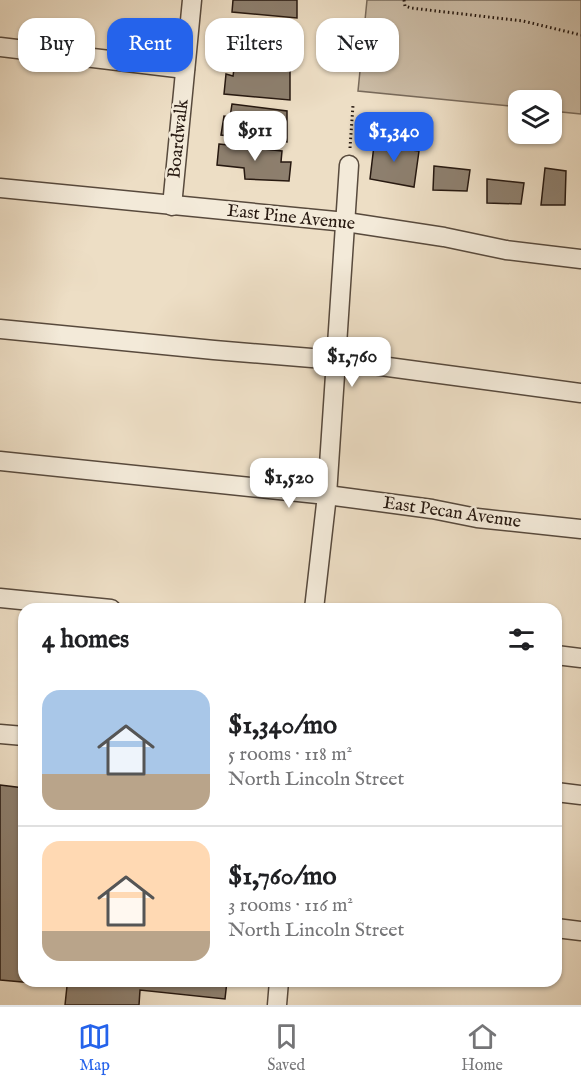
<!DOCTYPE html>
<html lang="en">
<head>
<meta charset="utf-8">
<style>
	body { margin:0; font-family:"IM FELL English",serif; background:#f6f6f6; color:#202124; height:100vh; display:flex; flex-direction:column; font-size:22px; white-space:nowrap }
	* { box-sizing:border-box; margin:0 }
	p { font-size:20px; color:#757577 }
	.icon { flex:none; width:33px; height:33px; fill:none; stroke:currentColor; stroke-width:2; stroke-linecap:round; stroke-linejoin:round }
	.map { position:relative; flex:1; overflow:hidden }
	.details { position:absolute; left:18px; top:603px; width:544px; height:384px; display:flex; flex-direction:column; background:#fff; border-radius:18px; box-shadow:0 2px 4px #0004 }
	.details>* { flex:none }
	.guide { position:absolute; left:18px; top:18px; width:546px; height:54px; display:flex; gap:12px }
	.tools { position:absolute; left:508px; top:90px; display:grid; gap:12px }
	.tools a { display:grid; place-items:center; width:54px; height:54px; border-radius:12px; background:#fff; box-shadow:0 2px 4px #0004; font-size:30px }
	.price { position:absolute; translate:-50% -51px; padding:0 14px; border-radius:12px; background:#fff; color:#222; font-size:20px; line-height:39px; filter:drop-shadow(0 2px 3px #0008) }
	.price::after { content:''; position:absolute; left:50%; top:36px; width:18px; height:14px; margin-left:-9px; background:inherit; clip-path:polygon(0 0,100% 0,50% 100%) }
	.price.selected { background:#2563eb; color:#fff }
	ul { padding:0; list-style:none }
	li { display:flex; align-items:center; gap:18px; height:150px; padding:0 24px }
	li+li { border-top:2px solid #e0e0e0 }
	li span { display:grid; place-items:center; flex:none; width:168px; height:120px; border-radius:18px; color:#555 }
	li>.icon { margin-inline-start:auto }
	span .icon { width:72px; height:72px; fill:#fffc; stroke-width:1 }
	li b { font-size:26px }
	h2 { display:flex; justify-content:space-between; align-items:center; height:72px; padding:0 24px; font-size:26px }
	.tag { padding:0 21px; border-radius:18px; background:#fff; box-shadow:0 2px 4px #0004; font-size:21px; line-height:54px }
	.tag.selected { background:#2563eb; color:#fff }
	.tab-bar { display:flex; justify-content:space-around; align-items:center; height:84px; border-top:2px solid #e0e0e0; background:#fff; font-size:16px; color:#757577 }
	.tab-bar a { display:grid; justify-items:center; gap:3px }
	.tab-bar .selected { color:#2563eb }
	.map>svg:first-child { display:block }
	.green { fill:#cbbca6; stroke:#786a5b; stroke-width:1.5 }
	.building { fill:#8d7f6e; stroke:#261810; stroke-width:1.5 }
	.lines { fill:none; stroke-linecap:round; stroke-linejoin:round }
	.minor-casing { stroke:#584a3d; stroke-width:21 }
	.path { stroke:#261810; stroke-width:3; stroke-dasharray:1.5 3; stroke-linecap:butt }
	.minor { stroke:#f3ead9; stroke-width:18 }
	.labels { text-anchor:middle; dominant-baseline:central; stroke-width:5; stroke-linejoin:round; paint-order:stroke }
	.street-label { font-size:18px; fill:#261810; stroke:#f3ead9 }
</style>
</head>
<body>
<div class="map">
<svg width="581" height="1005" viewBox="0 0 581 1005">
	<rect width="100%" height="100%" fill="#eddec5"/>
	<filter id="stains"><feTurbulence type="fractalNoise" baseFrequency=".00333" numOctaves="4"/><feColorMatrix values="0 0 0 0 .2 0 0 0 0 .09 0 0 0 0 .02 0 0 0 .5 -.17"/></filter>
	<radialGradient id="worn" r=".72"><stop offset=".6" stop-color="#630" stop-opacity="0"/><stop offset="1" stop-color="#630" stop-opacity=".3"/></radialGradient>
	<polygon class="green" points="367,0 581,0 581,114 552,111 552,100 519,100 519,107 358,91"/>
	<g class="building">
		<polygon points="233,0 297,0 297,18 232,12"/>
		<polygon points="236,23 292,30 292,60 226,54 228,35 234,36"/>
		<polygon points="235,62 290,70 290,100 224,94 226,74 233,76"/>
		<polygon points="232,104 287,111 287,142 221,135 224,116 230,117"/>
		<polygon points="375,137 397,139 398,148 419,151 414,187 370,179"/>
		<polygon points="219,144 282,151 281,162 291,162 289,181 245,179 244,168 217,165"/>
		<polygon points="434,166 470,170 467,191 433,190"/>
		<polygon points="545,168 566,171 565,205 541,205"/>
		<polygon points="487,179 524,183 521,204 487,203"/>
		<polygon points="0,785 24,788 24,981 227,981 225,999 140,990 139,1005 65,1005 67,986 0,980"/>
	</g>
	<g class="lines">
		<g class="minor-casing">
			<g id="minor">
				<polyline points="0,47 185,69"/>
				<polyline points="0,188 346,222 444,237 506,250 581,259"/>
				<polyline points="172,206 192,0"/>
				<polyline points="0,329 214,350 336,360 581,393"/>
				<polyline points="0,461 327,495 432,509 477,518 581,529"/>
				<polyline points="0,598 111,609"/>
				<polyline points="314,609 327,495 349,165"/>
				<polyline points="556,655 581,658"/>
				<polyline points="0,734 24,736"/>
				<polyline points="556,792 581,795"/>
				<polyline points="556,928 581,931"/>
				<polyline points="277,1005 279,981"/>
			</g>
		</g>
		<g class="path">
			<polyline points="404,0 405,6 411,8 523,21 581,35"/>
			<polyline points="350,148 353,105"/>
		</g>
		<use href="#minor" class="minor"/>
	</g>
	<g class="labels">
		<g class="street-label">
			<text transform="translate(179 139) rotate(-84)">Boardwalk</text>
			<text transform="translate(291 218) rotate(6)">East Pine Avenue</text>
			<text transform="translate(452 513) rotate(8)">East Pecan Avenue</text>
		</g>
	</g>
	<rect width="100%" height="100%" filter="url(#stains)"/>
	<rect width="100%" height="100%" fill="url(#worn)"/>
</svg>
<div class="tools">
<a><svg class="icon" aria-label="layers" viewBox="0 0 24 24"><path d="M12 4l9 5-9 5-9-5zM3 14l9 5 9-5"/></svg></a>
</div>
<b class="price" style="left:255px;top:162px">$911</b>
<b class="price selected" style="left:394px;top:163px">$1,340</b>
<b class="price" style="left:352px;top:388px">$1,760</b>
<b class="price" style="left:289px;top:509px">$1,520</b>
<div class="guide">
<a class="tag">Buy</a>
<a class="tag selected">Rent</a>
<a class="tag">Filters</a>
<a class="tag">New</a>
</div>
<section class="details">
<h2>4 homes<svg class="icon" aria-label="filters" viewBox="0 0 24 24"><path d="M4 7h16M4 17h16"/><circle cx="9" cy="7" r="2"/><circle cx="15" cy="17" r="2"/></svg></h2>
<ul>
<li><span style="background:linear-gradient(#a9c7e8 70%,#b9a48a 0)"><svg class="icon" aria-label="home" viewBox="0 0 24 24"><path d="M3 11l9-7 9 7M6 9v11h12V9"/></svg></span><div><b>$1,340/mo</b><p>5 rooms · 118 m²</p><p>North Lincoln Street</p></div></li>
<li><span style="background:linear-gradient(#ffd9b3 75%,#b9a48a 0)"><svg class="icon" aria-label="home" viewBox="0 0 24 24"><path d="M3 11l9-7 9 7M6 9v11h12V9"/></svg></span><div><b>$1,760/mo</b><p>3 rooms · 116 m²</p><p>North Lincoln Street</p></div></li>
</ul>
</section>
</div>
<nav class="tab-bar">
<a class="selected"><svg class="icon" aria-label="map" viewBox="0 0 24 24"><path d="M3 6l6-2 6 2 6-2v14l-6 2-6-2-6 2zM9 4v14M15 6v14"/></svg>Map</a>
<a><svg class="icon" aria-label="saved" viewBox="0 0 24 24"><path d="M7 4h10v16l-5-4-5 4z"/></svg>Saved</a>
<a><svg class="icon" aria-label="home" viewBox="0 0 24 24"><path d="M3 11l9-7 9 7M6 9v11h12V9"/></svg>Home</a>
</nav>
</body>
</html>
